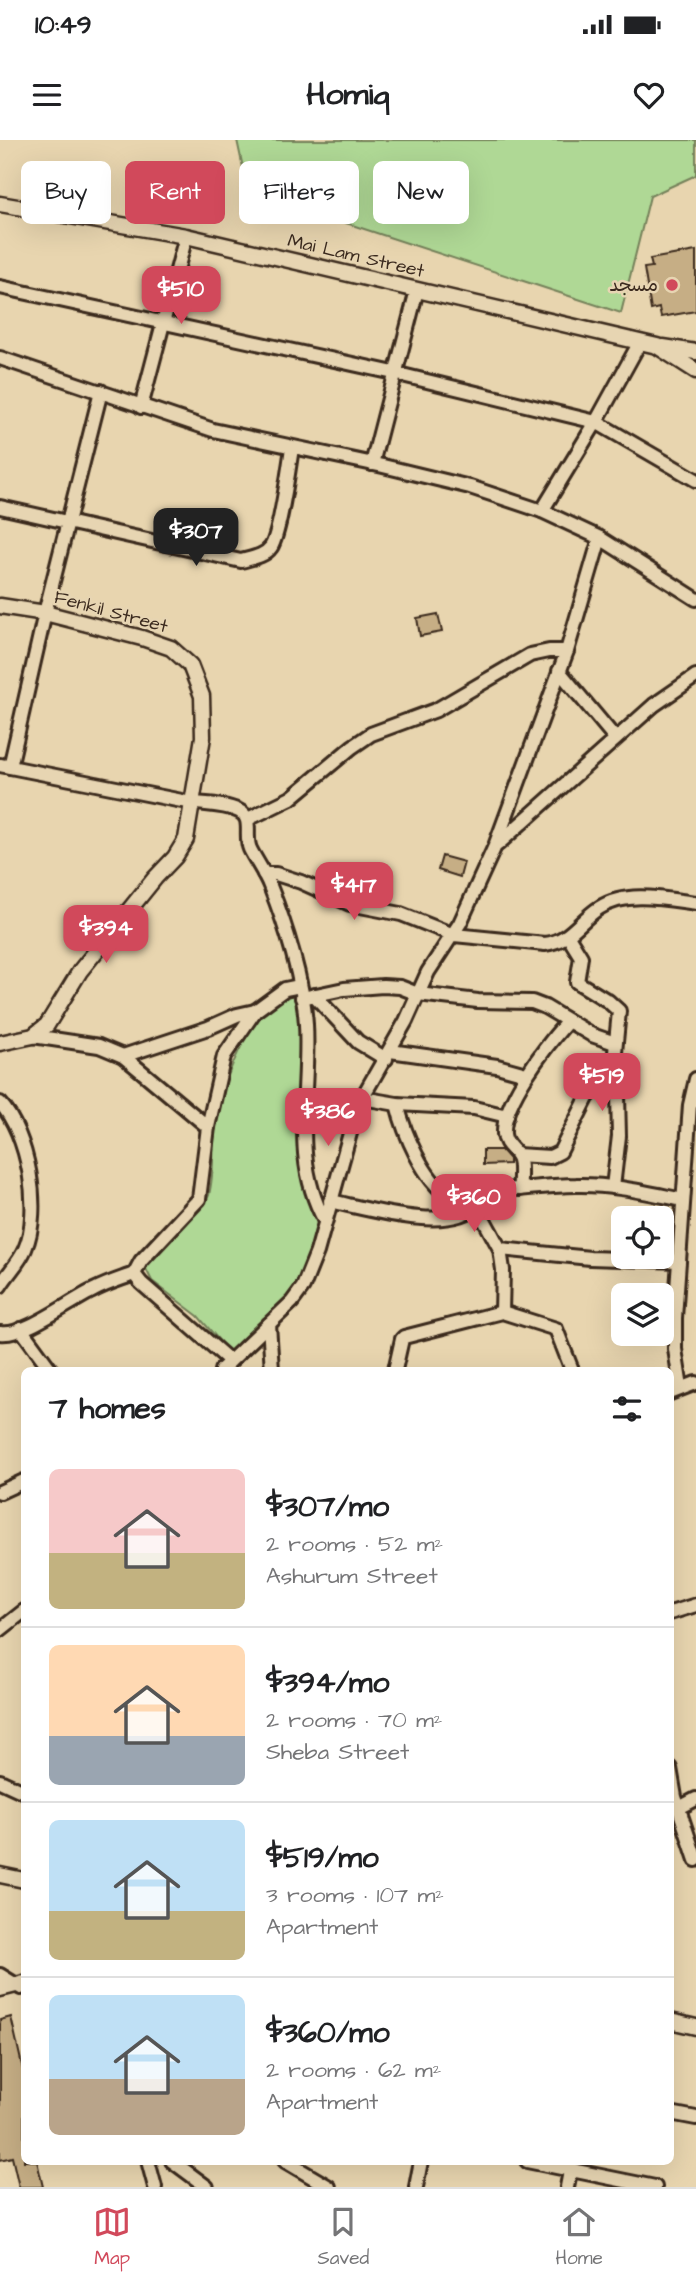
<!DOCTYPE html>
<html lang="en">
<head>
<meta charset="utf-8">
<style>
	body { margin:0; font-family:"Architects Daughter","Playpen Sans Arabic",sans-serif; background:#f6f6f6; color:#202124; height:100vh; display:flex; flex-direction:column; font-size:26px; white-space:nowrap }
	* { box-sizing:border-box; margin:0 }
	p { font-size:23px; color:#757577 }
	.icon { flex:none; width:38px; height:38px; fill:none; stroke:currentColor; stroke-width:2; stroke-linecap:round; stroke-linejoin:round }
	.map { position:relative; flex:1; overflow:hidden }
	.side { position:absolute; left:21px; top:1227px; width:653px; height:798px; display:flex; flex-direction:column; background:#fff; border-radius:10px; box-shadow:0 7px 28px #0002 }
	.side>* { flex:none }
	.guide { position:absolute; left:21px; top:21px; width:654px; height:63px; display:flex; gap:14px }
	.fabs { position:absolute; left:611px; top:1066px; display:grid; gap:14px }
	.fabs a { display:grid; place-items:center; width:63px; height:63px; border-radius:10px; background:#fff; box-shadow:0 7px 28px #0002; font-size:35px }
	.price { position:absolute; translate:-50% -60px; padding:0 16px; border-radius:14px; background:#d1495b; color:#fff; font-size:23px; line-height:46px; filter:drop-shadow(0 2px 4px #0008) }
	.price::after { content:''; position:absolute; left:50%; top:42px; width:21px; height:16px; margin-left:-10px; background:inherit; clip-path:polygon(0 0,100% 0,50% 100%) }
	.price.on { background:#222; color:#fff }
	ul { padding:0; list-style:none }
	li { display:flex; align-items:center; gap:21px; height:175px; padding:0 28px }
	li+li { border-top:2px solid #e0e0e0 }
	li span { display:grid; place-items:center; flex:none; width:196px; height:140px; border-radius:10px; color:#555 }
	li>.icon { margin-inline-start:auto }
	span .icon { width:84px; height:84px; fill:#fffc; stroke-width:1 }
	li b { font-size:30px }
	h2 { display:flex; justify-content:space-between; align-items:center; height:84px; padding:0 28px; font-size:30px }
	.tag { padding:0 24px; border-radius:10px; background:#fff; box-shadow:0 7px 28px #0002; font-size:24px; line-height:63px }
	.tag.on { background:#d1495b; color:#fff }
	.status { display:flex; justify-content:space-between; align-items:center; height:49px; padding:0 35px; background:#fff; direction:ltr }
	.status svg { height:19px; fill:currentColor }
	header { display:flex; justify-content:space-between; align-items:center; height:91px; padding:0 28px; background:#fff; font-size:32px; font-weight:800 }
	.tabs { display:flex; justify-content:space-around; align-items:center; height:98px; border-top:2px solid #e0e0e0; background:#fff; font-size:19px; color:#757577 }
	.tabs a { display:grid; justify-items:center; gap:4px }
	.tabs .on { color:#d1495b }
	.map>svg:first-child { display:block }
	.green { fill:#afd895; stroke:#75815a; stroke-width:2 }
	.building { fill:#c6ae85; stroke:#3b2a1e; stroke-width:2 }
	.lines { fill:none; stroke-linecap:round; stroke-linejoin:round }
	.minor-casing { stroke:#3b2a1e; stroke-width:18 }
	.tertiary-casing { stroke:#3b2a1e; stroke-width:19 }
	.minor { stroke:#e7d5b2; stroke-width:12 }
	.tertiary { stroke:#e7d5b2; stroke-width:14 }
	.poi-dot { fill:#d1495b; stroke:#e7d5b2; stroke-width:2.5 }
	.labels { text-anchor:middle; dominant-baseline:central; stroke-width:5; stroke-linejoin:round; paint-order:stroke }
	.street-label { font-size:19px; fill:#3b2a1e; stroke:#e7d5b2 }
	.poi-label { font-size:19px; fill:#3b2a1e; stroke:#e7d5b2; text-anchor:end }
</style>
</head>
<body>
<div class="status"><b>10:49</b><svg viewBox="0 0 49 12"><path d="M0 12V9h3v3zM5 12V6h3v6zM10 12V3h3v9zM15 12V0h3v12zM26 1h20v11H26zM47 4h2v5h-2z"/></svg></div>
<header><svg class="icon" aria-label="menu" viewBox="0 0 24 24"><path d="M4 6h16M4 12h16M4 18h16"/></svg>Homiq<svg class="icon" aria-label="heart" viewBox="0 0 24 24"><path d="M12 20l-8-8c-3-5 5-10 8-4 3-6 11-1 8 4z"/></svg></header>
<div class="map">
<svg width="696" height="2047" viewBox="0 0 696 2047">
	<rect width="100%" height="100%" fill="#e8d5af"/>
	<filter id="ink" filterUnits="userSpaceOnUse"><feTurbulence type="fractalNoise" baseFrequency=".0143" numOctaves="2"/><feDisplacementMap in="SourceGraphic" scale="14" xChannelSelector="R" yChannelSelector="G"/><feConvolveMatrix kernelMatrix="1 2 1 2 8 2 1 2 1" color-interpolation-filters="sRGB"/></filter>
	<g filter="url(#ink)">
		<g class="green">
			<polygon points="237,0 696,0 696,35 650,56 621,173 248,51"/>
			<path d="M 301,852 L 304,999 L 320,1102 L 298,1154 L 230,1213 L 198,1176 L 152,1141 L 145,1127 C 156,1111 206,1067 209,1055 C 215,1031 212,1004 216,980 C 221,942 256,853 301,852 Z"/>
		</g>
		<g class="building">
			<polygon points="696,111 696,171 661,177 659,168 651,170 644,128 652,127 650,119"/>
			<polygon points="438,474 442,492 420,496 417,478"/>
			<polygon points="442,716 464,722 460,737 438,730"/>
			<polygon points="483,1010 501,1010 509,1019 509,1024 483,1025"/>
			<polygon points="11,1877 24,1934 24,2021 37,2021 43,2047 19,2047 12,2017 0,2020 0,1880"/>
		</g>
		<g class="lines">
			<g class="minor-casing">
				<g id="minor">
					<polyline points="0,147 394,233 596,282 696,340"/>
					<polyline points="0,218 213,290 383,326 470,347 542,371 600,398 696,459"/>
					<polyline points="141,267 186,96"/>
					<polyline points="372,324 417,150"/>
					<path d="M 0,367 L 241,421 C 251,418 264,417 271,407 C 280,394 289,327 292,308"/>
					<polyline points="542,371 596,282 640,202"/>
					<polyline points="559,531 615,598"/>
					<path d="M 0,625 C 61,637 121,649 182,661 C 200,665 222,663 239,671 C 254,678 244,696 250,709 C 256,721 265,733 270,746 C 286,786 303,840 306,884 C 310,951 290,1019 325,1081"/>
					<polyline points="10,627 45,473 101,251"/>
					<polyline points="248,679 291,658 352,607 371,594 436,570 530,515 549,511 567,511"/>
					<polyline points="498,704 654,565 696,536"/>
					<path d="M 264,734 L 276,734 L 301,742 L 350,764 L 401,774 L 454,795 L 545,804 C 570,801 579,781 599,768 C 626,750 666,759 696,763"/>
					<polyline points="568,796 581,817 577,842 608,861 619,871 614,923 618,955 619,996 613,1047"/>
					<polyline points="314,855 358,902 386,919"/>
					<polyline points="302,858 344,849 383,846 400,847 418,854 478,861 532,862 545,867 592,895 615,903"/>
					<polyline points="33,896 99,906 123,916 208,987"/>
					<polyline points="390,911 497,926 526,934"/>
					<polyline points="123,916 208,888 237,875 255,871"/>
					<polyline points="362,958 397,964 474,968 507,976"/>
					<path d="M 0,963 C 28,993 42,1070 25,1109 C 19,1123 8,1133 0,1146"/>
					<path d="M 397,964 C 404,992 423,1040 449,1056 C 466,1066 484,1050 501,1050 C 526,1049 551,1045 576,1045 C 612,1044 648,1053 683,1060"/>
					<polyline points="517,1015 550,1017 560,1012 587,958 614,923"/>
					<path d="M 520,1049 C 519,1040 522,1025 518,1017 C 514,1008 505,1006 504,994 C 502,962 546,906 567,882"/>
					<polyline points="472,1058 500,1109 503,1130 502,1172"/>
					<path d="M 330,1061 C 365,1068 450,1094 476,1065"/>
					<polyline points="500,1109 590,1118 679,1121"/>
					<polyline points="269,1184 272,1230"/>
					<polyline points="21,1189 51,1230"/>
					<path d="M 0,1193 C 24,1197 70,1161 94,1150 C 107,1143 121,1139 134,1134"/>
					<polyline points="230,1221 141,1143 134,1134 141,1121 199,1059 208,987 224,916 255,871 285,849 300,846"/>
					<polyline points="221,1230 292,1162 303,1147 317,1112 352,986 362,958 406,881 428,832 460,783 495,706 567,511 600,398"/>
					<polyline points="395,1230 402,1199 404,1197 502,1172 556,1189 572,1230"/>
					<polyline points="681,1248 675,1209 675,1178 690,965 696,939"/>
					<polyline points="670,1253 696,1243"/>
					<polyline points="0,1352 24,1341"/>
					<polyline points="670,1473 696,1465"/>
					<polyline points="0,1490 24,1471"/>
					<polyline points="670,1628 675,1657 696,1720"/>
					<polyline points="0,1641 24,1652"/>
					<polyline points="679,1668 696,1659"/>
					<polyline points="0,1835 21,1848"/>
					<polyline points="670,1973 696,1978"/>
					<polyline points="148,2021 155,2047"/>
					<polyline points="172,2021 207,2047"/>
					<polyline points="285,2021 329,2047"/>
					<polyline points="527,2021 655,2047"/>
					<polyline points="416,2047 421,2021"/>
					<polyline points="567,2047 572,2021"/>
				</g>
			</g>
			<g class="tertiary-casing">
				<g id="tertiary">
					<polyline points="0,64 186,96 657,206 696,231"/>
					<polyline points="663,207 696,212"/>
					<polyline points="0,466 45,473 142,498 171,508 190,525 202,556 203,597 186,699 175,717 155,738 80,831 47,885 33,896 0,903"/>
					<polyline points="0,1735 24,1740"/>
					<polyline points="0,1849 24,1843"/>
					<polyline points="670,1881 696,1887"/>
				</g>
			</g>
			<use href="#minor" class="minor"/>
			<use href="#tertiary" class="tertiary"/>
		</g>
	</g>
	<circle class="poi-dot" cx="672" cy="145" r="7"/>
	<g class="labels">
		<g class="street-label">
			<text transform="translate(356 116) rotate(13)">Mai Lam Street</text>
			<text transform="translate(111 472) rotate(15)">Fenkil Street</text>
		</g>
		<g class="poi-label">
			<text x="658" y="145">مسجد</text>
		</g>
	</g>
</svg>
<div class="fabs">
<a><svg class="icon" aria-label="locate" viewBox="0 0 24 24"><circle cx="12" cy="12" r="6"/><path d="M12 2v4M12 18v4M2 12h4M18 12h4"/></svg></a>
<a><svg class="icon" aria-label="layers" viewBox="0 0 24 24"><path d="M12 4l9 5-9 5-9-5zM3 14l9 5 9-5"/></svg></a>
</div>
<b class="price" style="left:181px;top:186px">$510</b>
<b class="price on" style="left:196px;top:428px">$307</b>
<b class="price" style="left:354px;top:782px">$417</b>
<b class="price" style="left:106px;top:825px">$394</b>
<b class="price" style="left:602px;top:973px">$519</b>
<b class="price" style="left:328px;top:1008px">$386</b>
<b class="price" style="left:474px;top:1094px">$360</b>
<div class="guide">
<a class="tag">Buy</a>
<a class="tag on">Rent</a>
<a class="tag">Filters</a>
<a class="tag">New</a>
</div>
<section class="side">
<h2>7 homes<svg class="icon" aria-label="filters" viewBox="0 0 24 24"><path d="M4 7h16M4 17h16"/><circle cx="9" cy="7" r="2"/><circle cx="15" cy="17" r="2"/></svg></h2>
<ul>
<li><span style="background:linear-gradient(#f6c9c9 60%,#c2b280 0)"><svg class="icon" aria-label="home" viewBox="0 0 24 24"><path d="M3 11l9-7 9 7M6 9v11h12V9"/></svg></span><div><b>$307/mo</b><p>2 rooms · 52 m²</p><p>Ashurum Street</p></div></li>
<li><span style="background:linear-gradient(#ffd9b3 65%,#9aa5b1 0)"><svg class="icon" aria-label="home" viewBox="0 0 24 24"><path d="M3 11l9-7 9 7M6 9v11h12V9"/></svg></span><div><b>$394/mo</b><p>2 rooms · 70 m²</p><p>Sheba Street</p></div></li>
<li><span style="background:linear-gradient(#bfe0f5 65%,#c2b280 0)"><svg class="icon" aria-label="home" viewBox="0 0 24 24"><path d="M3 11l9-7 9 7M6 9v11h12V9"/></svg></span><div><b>$519/mo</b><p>3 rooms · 107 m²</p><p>Apartment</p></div></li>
<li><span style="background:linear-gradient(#bfe0f5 60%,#b9a48a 0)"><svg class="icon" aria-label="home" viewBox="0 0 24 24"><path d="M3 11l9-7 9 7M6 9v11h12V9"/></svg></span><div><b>$360/mo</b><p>2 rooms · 62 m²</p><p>Apartment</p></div></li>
</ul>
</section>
</div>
<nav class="tabs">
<a class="on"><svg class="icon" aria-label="map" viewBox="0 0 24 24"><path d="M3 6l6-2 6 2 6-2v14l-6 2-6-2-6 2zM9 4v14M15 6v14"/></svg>Map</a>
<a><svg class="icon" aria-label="saved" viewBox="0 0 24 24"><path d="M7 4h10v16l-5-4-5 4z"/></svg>Saved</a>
<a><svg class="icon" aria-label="home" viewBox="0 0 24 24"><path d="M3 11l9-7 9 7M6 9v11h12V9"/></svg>Home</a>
</nav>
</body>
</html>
